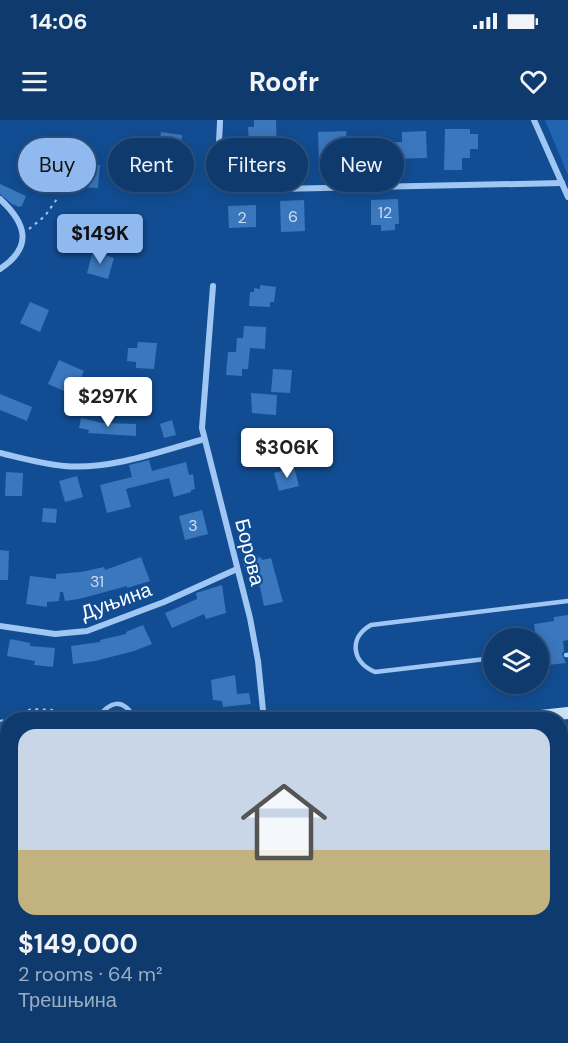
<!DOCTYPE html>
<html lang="en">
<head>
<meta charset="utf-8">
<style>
	body { margin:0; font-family:"DM Sans",sans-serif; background:#1c4576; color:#f1f3f6; height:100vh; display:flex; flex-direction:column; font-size:22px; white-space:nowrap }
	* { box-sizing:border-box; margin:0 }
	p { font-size:20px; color:#9badc2 }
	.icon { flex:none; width:33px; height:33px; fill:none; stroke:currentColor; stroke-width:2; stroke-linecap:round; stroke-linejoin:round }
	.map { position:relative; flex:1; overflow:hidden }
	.panel { position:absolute; left:0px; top:592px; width:568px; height:332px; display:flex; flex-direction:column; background:#0e3a6e; border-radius:24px 24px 0 0; box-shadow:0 3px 15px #0003,0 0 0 2px #2e5481 }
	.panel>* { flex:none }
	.top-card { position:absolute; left:18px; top:18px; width:532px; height:54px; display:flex; gap:12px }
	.buttons { position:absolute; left:483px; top:508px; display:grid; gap:12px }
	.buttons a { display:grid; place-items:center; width:66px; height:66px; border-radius:50%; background:#0e3a6e; box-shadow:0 3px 15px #0003,0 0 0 2px #2e5481; font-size:30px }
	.price { position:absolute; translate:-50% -51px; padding:0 14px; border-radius:6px; background:#fff; color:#222; font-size:20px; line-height:39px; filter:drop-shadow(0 2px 3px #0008) }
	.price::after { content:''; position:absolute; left:50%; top:36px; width:18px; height:14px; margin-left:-9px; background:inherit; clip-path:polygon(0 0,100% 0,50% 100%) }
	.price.on { background:#90b9f0; color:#111 }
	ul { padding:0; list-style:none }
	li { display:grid; align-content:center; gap:12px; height:318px; padding:0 18px }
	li+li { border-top:2px solid #2e5481 }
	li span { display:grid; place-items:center; height:186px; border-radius:18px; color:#555 }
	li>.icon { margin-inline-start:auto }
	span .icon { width:108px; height:108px; fill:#fffc; stroke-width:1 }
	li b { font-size:26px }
	.tag { padding:0 21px; border-radius:27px; background:#0e3a6e; box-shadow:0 3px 15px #0003,0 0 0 2px #2e5481; font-size:21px; line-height:54px }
	.tag.on { background:#90b9f0; color:#111 }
	.status { display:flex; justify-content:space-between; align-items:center; height:42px; padding:0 30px; background:#0e3a6e; direction:ltr }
	.status svg { height:16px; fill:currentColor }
	header { display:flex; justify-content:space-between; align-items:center; height:78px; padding:0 18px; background:#0e3a6e; font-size:27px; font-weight:700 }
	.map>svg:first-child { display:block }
	.green { fill:#2165b0 }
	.water { fill:#325d90; stroke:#91c2f6; stroke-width:1.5 }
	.building { fill:#3b77bc }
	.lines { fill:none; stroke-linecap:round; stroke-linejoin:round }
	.path { stroke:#a0c7f3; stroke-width:2; stroke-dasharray:3 4.5; stroke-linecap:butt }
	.lane { stroke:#a0c7f3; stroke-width:4.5 }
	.street { stroke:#a0c7f3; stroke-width:6 }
	.secondary { stroke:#cfe4fc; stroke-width:12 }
	.labels { text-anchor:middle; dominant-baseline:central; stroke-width:4.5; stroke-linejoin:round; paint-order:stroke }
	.number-label { font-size:16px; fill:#ceddee }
	.street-label { font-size:20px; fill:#fff; stroke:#124d93 }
</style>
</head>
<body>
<div class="status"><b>14:06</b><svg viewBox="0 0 49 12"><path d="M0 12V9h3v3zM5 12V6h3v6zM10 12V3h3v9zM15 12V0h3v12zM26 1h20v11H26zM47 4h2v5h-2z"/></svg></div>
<header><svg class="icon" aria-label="menu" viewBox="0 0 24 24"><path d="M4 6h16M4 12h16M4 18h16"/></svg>Roofr<svg class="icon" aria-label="heart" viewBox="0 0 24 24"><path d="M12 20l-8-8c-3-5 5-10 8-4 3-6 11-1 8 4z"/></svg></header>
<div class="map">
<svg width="568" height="923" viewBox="0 0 568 923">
	<rect width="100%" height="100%" fill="#124d93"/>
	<g class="green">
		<polygon points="545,0 568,0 568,55"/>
		<polygon points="36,591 61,600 8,600 7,665 0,666 0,600"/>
		<polygon points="561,626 568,626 568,754 561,655"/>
	</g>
	<polygon class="water" points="568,892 568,923 455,923 479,917 561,916 561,894"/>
	<g class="building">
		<polygon points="254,0 276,0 277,33 250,34 250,49 230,50 229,28 249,27 248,7 254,7"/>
		<polygon points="445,9 470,9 470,14 478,14 478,29 470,29 470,38 462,38 462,50 444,50"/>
		<polygon points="346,11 347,23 402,22 402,12 426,11 427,38 386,39 387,50 363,51 362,43 319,44 318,12"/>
		<polygon points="161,12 182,15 176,58 155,55"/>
		<polygon points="79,44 100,45 98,68 77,67"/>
		<polygon points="0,64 26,76 22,86 19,87 12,84 0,74"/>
		<polygon points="398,79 399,104 395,104 395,110 381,111 381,105 371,105 371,80"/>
		<polygon points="304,80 305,111 281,112 280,81"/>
		<polygon points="256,85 256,107 229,108 228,86"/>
		<polygon points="93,131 114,138 108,159 87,153"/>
		<polygon points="260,165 276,167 274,182 270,182 270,187 249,186 250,172 254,172 254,168 260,169"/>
		<polygon points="30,182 49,190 40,212 20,203"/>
		<polygon points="244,206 266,207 265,229 250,228 248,249 242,249 242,256 226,255 228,232 236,232 237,218 243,218"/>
		<polygon points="138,222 157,223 154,249 136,248 136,242 127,241 128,228 137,228"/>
		<polygon points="59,240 84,251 73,275 48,264"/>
		<polygon points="273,249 292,250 290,273 271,272"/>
		<polygon points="251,273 277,275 276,295 252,293"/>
		<polygon points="0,274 32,287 27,301 0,290"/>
		<polygon points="81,298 102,303 136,304 136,316 88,313 89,310 79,308"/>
		<polygon points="172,300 176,315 164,318 160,304"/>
		<polygon points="302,314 307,333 284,339 280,320"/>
		<polygon points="149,340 152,351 186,342 189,355 193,354 195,369 191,370 191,372 174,377 169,358 126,369 131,387 107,393 100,365 132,357 129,345"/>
		<polygon points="294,347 299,366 279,371 274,353"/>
		<polygon points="6,352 23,353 22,376 5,376"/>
		<polygon points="77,356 83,377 65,382 59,361"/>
		<polygon points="43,388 57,389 56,403 42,402"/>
		<polygon points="202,390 208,414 185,420 179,396"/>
		<polygon points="0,430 9,431 8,460 0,460"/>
		<polygon points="257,435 258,438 261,437 262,440 271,438 283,482 264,486 256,449 246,452 242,439"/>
		<polygon points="141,437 150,461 127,468 127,466 79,479 65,481 63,472 60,472 59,481 47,482 47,487 26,484 30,456 56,459 56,454 81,452 104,447 105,450"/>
		<polygon points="222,465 226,493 206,499 204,494 172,508 165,493 197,479 196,473"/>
		<polygon points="568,495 568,520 563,521 564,531 562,534 566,543 539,546 538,519 536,519 534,504 554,501 554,497"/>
		<polygon points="143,505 152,524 134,531 95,541 73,544 71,526 100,522 100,520 126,514 126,512"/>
		<polygon points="10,519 30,523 30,526 55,528 53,547 34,545 35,541 7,536"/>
		<polygon points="235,555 237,574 249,573 251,584 223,587 222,581 213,580 211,560"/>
	</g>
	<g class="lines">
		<g class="path">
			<polyline points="29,109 45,96 59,76"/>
			<polyline points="0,601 31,589 56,590 59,600"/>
			<polyline points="561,802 568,808"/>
		</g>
		<g class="lane">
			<polyline points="566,535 568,535"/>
			<path d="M 494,538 L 375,552 C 351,542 349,517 371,505 L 568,481"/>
			<path d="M 96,600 C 110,580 123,577 136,600"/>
		</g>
		<g class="street">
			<path d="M 220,0 C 220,21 213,55 230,70 L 562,63"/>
			<polyline points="534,0 568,77"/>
			<path d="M 0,79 C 27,104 33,127 0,149"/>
			<polyline points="213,166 202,308 250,498 258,541 264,600"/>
			<path d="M 0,333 C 21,338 42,344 64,346 C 110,350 159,332 204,319"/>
			<polyline points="0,506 55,514 87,511 164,482 237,449"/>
			<polyline points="561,633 568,632"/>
		</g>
		<g class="secondary">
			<polyline points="504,600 568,593"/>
			<polyline points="0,663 8,662"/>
		</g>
	</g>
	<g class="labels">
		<g class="number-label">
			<text x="385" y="92">12</text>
			<text x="293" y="96">6</text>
			<text x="242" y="97">2</text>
			<text x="193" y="405">3</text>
			<text x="97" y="461">31</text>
		</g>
		<g class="street-label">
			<text transform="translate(250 432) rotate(76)">Борова</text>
			<text transform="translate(116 481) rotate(-20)">Дуњина</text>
		</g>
	</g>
</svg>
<div class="buttons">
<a><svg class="icon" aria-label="layers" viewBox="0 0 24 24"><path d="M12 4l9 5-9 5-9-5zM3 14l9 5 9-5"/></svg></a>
</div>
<b class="price on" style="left:100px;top:145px">$149K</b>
<b class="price" style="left:108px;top:308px">$297K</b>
<b class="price" style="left:287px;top:359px">$306K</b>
<div class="top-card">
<a class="tag on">Buy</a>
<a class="tag">Rent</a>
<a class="tag">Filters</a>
<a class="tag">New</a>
</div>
<section class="panel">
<ul>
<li><span style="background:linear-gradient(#c9d6e8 65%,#c2b280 0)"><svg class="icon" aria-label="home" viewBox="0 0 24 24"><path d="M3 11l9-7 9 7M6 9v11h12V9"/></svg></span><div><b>$149,000</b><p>2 rooms · 64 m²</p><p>Трешњина</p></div></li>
</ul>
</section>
</div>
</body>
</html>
